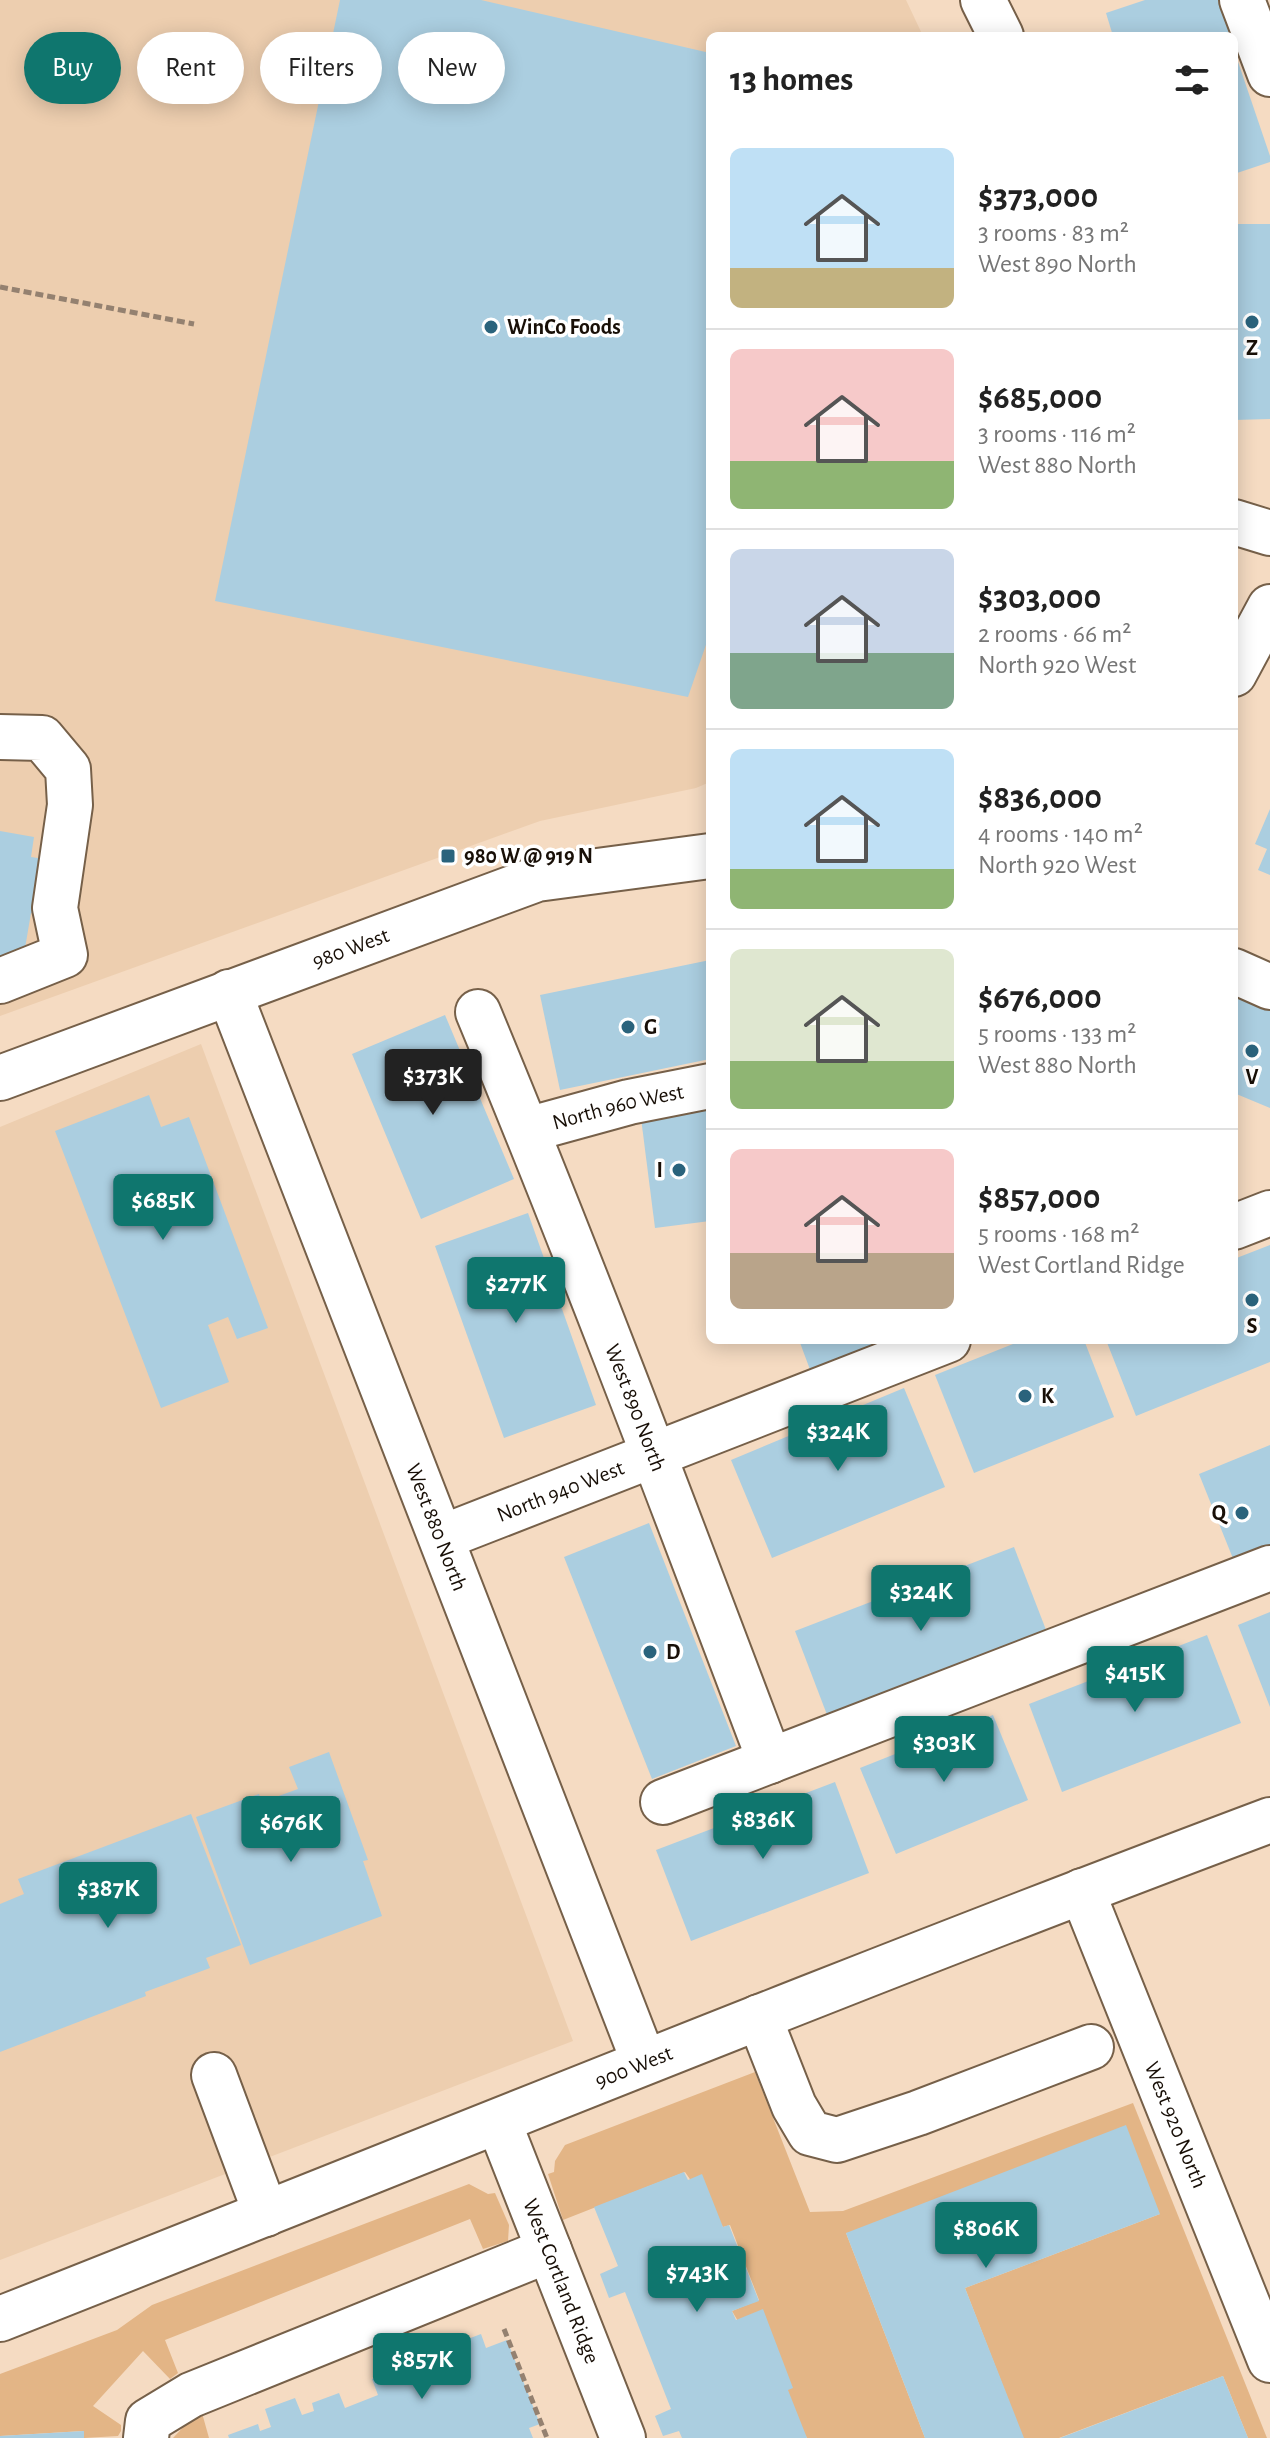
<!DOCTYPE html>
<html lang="en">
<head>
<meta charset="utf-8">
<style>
	body { margin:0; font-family:"Alegreya Sans",sans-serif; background:#f2f2f2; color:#222; height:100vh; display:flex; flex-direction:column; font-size:30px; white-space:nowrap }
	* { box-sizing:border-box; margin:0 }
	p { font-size:26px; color:#767676 }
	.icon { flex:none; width:44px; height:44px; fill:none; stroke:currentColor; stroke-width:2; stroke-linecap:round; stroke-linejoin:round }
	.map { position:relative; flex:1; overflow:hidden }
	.details { position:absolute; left:706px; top:32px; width:532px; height:1312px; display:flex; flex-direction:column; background:#fff; border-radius:12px; box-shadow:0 4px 20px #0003 }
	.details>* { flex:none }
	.hud { position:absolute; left:24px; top:32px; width:562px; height:72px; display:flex; gap:16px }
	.price { position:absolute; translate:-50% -68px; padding:0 18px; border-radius:8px; background:#0f766e; color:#fff; font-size:26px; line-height:52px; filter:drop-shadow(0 2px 4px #0008) }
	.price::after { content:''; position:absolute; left:50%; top:48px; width:24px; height:18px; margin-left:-12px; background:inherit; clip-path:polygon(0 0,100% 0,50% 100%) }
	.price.current { background:#222; color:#fff }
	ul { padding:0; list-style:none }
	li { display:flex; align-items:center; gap:24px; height:200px; padding:0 24px }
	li+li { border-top:2px solid #e0e0e0 }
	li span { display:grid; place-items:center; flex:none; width:224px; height:160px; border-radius:12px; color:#555 }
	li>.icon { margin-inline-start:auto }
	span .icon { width:96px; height:96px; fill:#fffc; stroke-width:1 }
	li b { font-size:34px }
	h2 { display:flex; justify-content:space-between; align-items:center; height:96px; padding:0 24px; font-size:34px }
	.tag { padding:0 28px; border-radius:36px; background:#fff; box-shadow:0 4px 20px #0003; font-size:28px; line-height:72px }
	.tag.current { background:#0f766e; color:#fff }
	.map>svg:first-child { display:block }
	.built { fill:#edceaf }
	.green { fill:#e3b586 }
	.building { fill:#abcee0 }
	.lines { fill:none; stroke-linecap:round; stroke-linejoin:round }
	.minor-casing { stroke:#766049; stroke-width:48 }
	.path { stroke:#948170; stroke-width:5; stroke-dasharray:8 4; stroke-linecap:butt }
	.minor { stroke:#fff; stroke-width:44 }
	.poi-dot { fill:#2a637c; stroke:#fff; stroke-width:3 }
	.labels { text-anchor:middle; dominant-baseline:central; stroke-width:7; stroke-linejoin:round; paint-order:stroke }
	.poi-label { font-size:22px; font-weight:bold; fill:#180f07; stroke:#fff; text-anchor:start }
	.street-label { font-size:22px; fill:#180f07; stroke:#fff }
</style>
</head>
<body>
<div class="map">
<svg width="1270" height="2438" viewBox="0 0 1270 2438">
	<rect width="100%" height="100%" fill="#f5dbc2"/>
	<g class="built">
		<polygon points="0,0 906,0 923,36 710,36 710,782 696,788 540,821 0,1016"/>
		<polygon points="201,1044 573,2041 0,2260 0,1127"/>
	</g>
	<g class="green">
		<polygon points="755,2072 810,2212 843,2211 1133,2103 1267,2438 1248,2438 1223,2376 1059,2438 1023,2438 965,2288 1160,2214 846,2233 925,2438 807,2438 732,2311 759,2300 730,2225 723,2227 685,2172 563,2220 548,2174 554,2172 555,2161 565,2145"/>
		<polygon points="469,2184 488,2194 495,2193 509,2225 508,2241 483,2249 470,2219 165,2340 178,2373 170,2379 143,2351 93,2406 121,2425 121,2431 118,2436 84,2438 83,2431 0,2436 0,2374 117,2330 152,2305"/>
		<polygon points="202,2413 209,2438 173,2438 188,2422"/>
	</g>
	<g class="building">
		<polygon points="340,0 481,0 710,53 710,633 688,697 215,601"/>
		<polygon points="1145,0 1218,0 1230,36 1113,36 1106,13"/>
		<polygon points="1234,50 1270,156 1270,162 1234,174"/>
		<polygon points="1234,224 1270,224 1270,419 1234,420"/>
		<polygon points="1270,809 1270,875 1258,870 1267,849 1255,844"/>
		<polygon points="0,831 34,837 31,857 51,860 41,915 31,913 23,960 0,966"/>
		<polygon points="710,960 710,1059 560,1090 540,995"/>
		<polygon points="1234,993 1270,1008 1270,1108 1234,1093"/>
		<polygon points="445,1015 514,1179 421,1219 352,1054"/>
		<polygon points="149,1095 161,1127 189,1117 268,1328 237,1339 228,1317 208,1325 229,1382 161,1408 55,1131"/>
		<polygon points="710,1109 710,1221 655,1228 641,1118"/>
		<polygon points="528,1213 596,1405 504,1438 435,1246"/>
		<polygon points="1270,1245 1270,1362 1136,1416 1106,1340 1234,1340 1234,1259"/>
		<polygon points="799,1340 902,1340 812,1375"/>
		<polygon points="1023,1340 1084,1340 1114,1417 974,1473 935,1375"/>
		<polygon points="904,1388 945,1487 772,1558 731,1460"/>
		<polygon points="1270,1445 1270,1552 1236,1566 1199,1474"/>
		<polygon points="649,1523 736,1746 652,1779 564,1557"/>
		<polygon points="1014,1547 1048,1635 829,1720 795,1631"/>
		<polygon points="1270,1612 1270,1707 1238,1625"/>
		<polygon points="1207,1635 1241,1723 1062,1792 1029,1704"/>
		<polygon points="993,1715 1028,1800 896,1854 860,1768"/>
		<polygon points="329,1752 368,1860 363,1861 382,1916 250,1965 196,1817 259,1794 262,1802 298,1789 289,1767"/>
		<polygon points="835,1782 869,1873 691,1941 656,1850"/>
		<polygon points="191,1814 241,1945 206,1958 210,1968 145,1992 146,1996 0,2052 0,1904 24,1894 18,1879"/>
		<polygon points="1126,2125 1160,2214 965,2288 1024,2438 925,2438 846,2233"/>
		<polygon points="684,2172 688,2180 702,2174 723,2227 729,2225 759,2301 732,2311 736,2320 763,2309 793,2388 788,2390 807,2438 682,2438 679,2431 663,2436 655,2416 671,2409 625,2292 609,2298 600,2274 618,2266 594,2207"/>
		<polygon points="481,2334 486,2348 507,2340 540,2424 529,2428 533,2438 229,2438 228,2435 258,2424 260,2431 271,2427 265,2409 295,2398 302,2415 314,2411 312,2403 339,2393 345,2408 378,2395 372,2379 399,2369 402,2376 415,2371 408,2353 437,2341 444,2358 453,2355 449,2346"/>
		<polygon points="1223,2376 1248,2438 1060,2438"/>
		<polygon points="84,2431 84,2438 0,2438 0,2436"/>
	</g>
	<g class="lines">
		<g class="minor-casing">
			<g id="minor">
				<polyline points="983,0 1001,36"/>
				<polyline points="1242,0 1270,74"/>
				<polyline points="1234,522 1270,533"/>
				<polyline points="1234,674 1270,607"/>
				<polyline points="0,737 42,738 68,769 70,805 55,908 65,955 0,981"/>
				<polyline points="1234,971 1270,987"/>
				<path id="s1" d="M 229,992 L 644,2062"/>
				<path id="s2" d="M 478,1012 C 581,1260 675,1510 770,1761"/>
				<path id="s3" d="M 0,1078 L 537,879 L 710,856"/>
				<path id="s4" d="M 527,1130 L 629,1102 L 710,1086"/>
				<polyline points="1234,1227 1270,1213"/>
				<path id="s5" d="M 443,1537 L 948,1340"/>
				<polyline points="663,1802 1270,1568"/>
				<path id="s6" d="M 1082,1891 L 1270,2360"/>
				<polyline points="759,2017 794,2106 810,2133 837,2140 918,2113 1091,2047"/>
				<polyline points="214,2075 266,2214"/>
				<path id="s7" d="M 499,2123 L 623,2438"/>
				<path id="s8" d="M 0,2319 C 423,2152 844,1980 1270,1820"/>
				<polyline points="146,2438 148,2421 191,2395 549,2250"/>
			</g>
		</g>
		<g class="path">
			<polyline points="0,287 194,324"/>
			<polyline points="504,2329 547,2438"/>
		</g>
		<use href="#minor" class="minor"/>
	</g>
	<g class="poi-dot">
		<circle cx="1252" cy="322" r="8"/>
		<circle cx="491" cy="327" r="8"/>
		<rect x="440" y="848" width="16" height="16" rx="4"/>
		<circle cx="628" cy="1027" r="8"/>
		<circle cx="1252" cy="1051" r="8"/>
		<circle cx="679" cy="1170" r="8"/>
		<circle cx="1252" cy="1300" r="8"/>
		<circle cx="1025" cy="1396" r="8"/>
		<circle cx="1242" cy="1513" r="8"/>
		<circle cx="650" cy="1652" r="8"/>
	</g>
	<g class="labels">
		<g class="poi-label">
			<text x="507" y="327">WinCo Foods</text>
			<text x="1252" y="348" text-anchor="middle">Z</text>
			<text x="464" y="856">980 W @ 919 N</text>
			<text x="644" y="1027">G</text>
			<text x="1252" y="1077" text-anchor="middle">V</text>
			<text x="663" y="1170" text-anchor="end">I</text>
			<text x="1252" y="1326" text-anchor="middle">S</text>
			<text x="1041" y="1396">K</text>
			<text x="1226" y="1513" text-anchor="end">Q</text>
			<text x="666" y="1652">D</text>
		</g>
		<g class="street-label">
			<text stroke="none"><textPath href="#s3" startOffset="374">980 West</textPath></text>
			<text stroke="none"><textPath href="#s4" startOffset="94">North 960 West</textPath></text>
			<text stroke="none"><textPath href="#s2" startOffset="426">West 890 North</textPath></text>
			<text stroke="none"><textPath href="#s5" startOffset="126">North 940 West</textPath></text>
			<text stroke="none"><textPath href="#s1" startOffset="574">West 880 North</textPath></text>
			<text stroke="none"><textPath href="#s8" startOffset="682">900 West</textPath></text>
			<text stroke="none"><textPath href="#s6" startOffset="252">West 920 North</textPath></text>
			<text stroke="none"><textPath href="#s7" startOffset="170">West Cortland Ridge</textPath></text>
		</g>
	</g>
</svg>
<b class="price current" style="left:433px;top:1117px">$373K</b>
<b class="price" style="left:163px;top:1242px">$685K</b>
<b class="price" style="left:516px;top:1325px">$277K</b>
<b class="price" style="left:838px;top:1473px">$324K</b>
<b class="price" style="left:921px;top:1633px">$324K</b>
<b class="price" style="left:1135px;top:1714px">$415K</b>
<b class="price" style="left:944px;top:1784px">$303K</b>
<b class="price" style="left:763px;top:1861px">$836K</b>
<b class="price" style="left:291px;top:1864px">$676K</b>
<b class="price" style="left:108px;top:1930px">$387K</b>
<b class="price" style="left:986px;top:2270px">$806K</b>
<b class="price" style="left:697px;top:2314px">$743K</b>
<b class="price" style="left:422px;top:2401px">$857K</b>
<div class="hud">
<a class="tag current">Buy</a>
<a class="tag">Rent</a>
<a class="tag">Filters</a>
<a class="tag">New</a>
</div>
<section class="details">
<h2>13 homes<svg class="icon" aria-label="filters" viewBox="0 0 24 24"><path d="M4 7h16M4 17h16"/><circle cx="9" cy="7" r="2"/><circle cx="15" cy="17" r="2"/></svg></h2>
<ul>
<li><span style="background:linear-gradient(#bfe0f5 75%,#c2b280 0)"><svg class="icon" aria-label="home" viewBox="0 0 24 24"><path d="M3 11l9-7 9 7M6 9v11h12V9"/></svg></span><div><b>$373,000</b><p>3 rooms · 83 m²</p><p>West 890 North</p></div></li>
<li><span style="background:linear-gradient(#f6c9c9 70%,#8fb573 0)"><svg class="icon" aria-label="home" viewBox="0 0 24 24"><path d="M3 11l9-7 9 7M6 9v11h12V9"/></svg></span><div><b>$685,000</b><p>3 rooms · 116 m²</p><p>West 880 North</p></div></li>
<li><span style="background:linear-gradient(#c9d6e8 65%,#7fa58c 0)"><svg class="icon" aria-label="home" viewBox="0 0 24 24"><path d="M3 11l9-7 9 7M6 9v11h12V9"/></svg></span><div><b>$303,000</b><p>2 rooms · 66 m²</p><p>North 920 West</p></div></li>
<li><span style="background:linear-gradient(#bfe0f5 75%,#8fb573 0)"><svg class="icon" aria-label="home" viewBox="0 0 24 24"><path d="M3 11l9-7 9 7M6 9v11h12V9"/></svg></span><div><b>$836,000</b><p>4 rooms · 140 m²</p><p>North 920 West</p></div></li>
<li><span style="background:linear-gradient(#dfe7d0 70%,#8fb573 0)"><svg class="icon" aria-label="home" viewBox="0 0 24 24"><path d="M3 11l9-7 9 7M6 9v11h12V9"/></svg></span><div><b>$676,000</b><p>5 rooms · 133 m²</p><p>West 880 North</p></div></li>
<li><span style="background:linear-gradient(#f6c9c9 65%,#b9a48a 0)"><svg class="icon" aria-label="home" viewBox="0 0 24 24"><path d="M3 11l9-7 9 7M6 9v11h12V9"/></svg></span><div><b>$857,000</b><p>5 rooms · 168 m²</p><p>West Cortland Ridge</p></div></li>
</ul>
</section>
</div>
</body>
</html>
